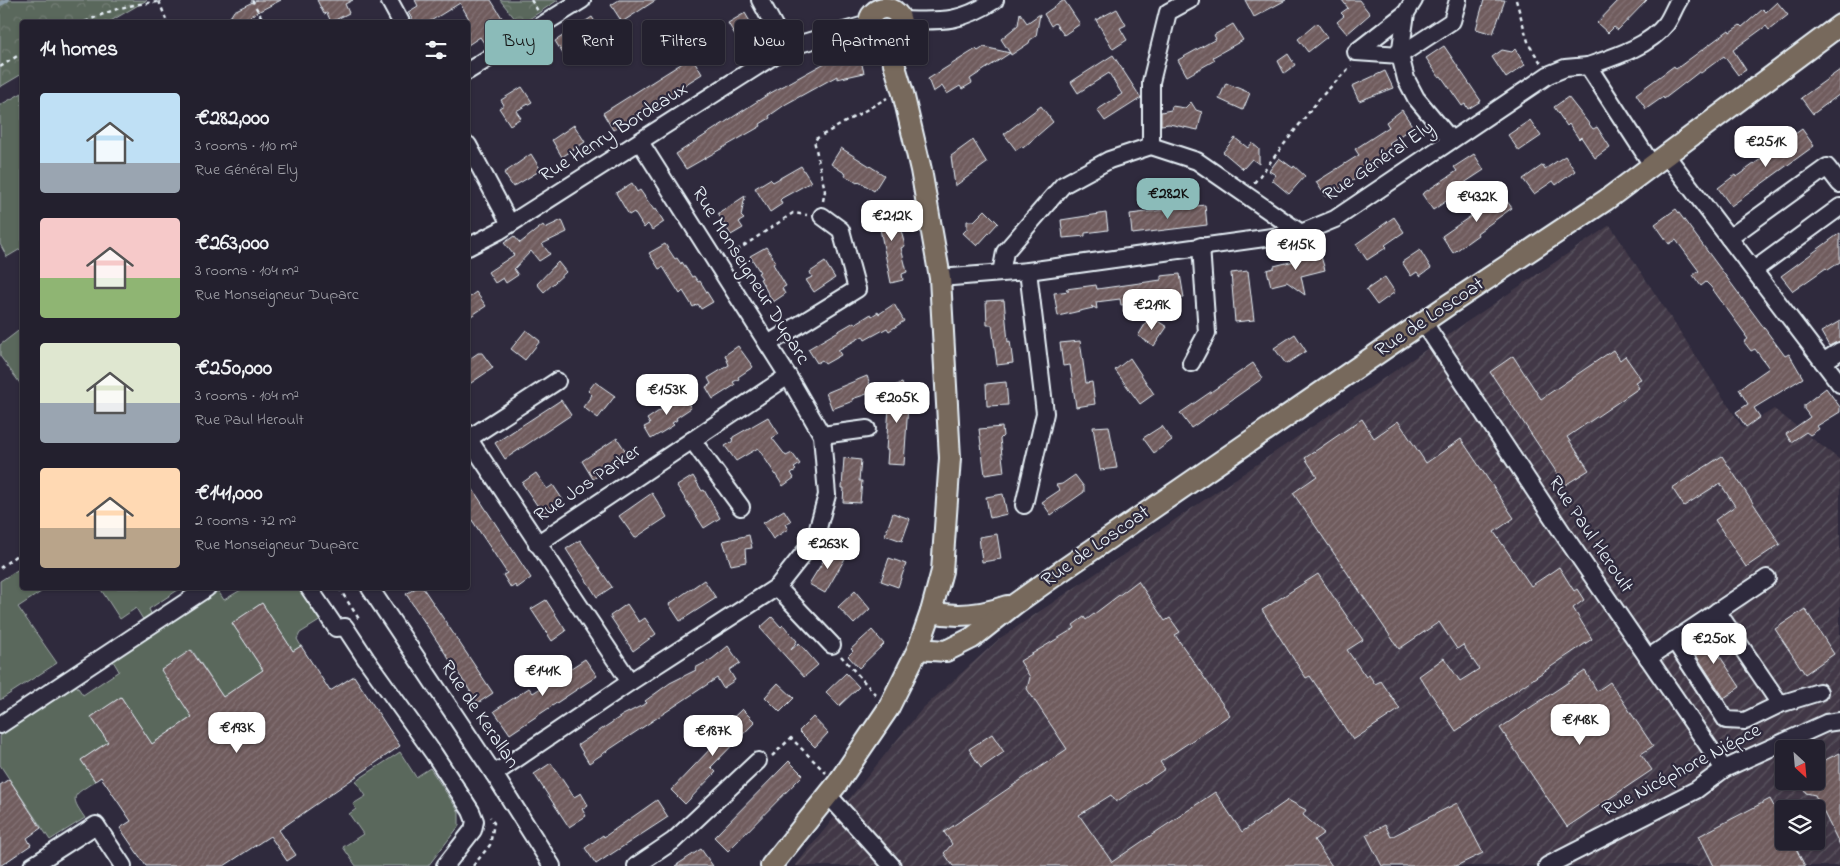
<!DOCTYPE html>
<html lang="en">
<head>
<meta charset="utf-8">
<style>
	body { margin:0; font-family:"Indie Flower",sans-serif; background:#2f2d3a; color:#f1f3f6; height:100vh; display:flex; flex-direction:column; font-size:19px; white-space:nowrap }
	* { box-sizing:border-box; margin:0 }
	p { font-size:16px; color:#a3a3aa }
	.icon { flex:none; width:28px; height:28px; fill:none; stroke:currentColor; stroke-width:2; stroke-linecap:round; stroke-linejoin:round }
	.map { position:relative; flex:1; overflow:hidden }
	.details { position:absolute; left:20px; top:20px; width:450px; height:570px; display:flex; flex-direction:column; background:#23202e; border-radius:5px; box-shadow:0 1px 4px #0004,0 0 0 1px #403e4a }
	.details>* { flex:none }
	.hud { position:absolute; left:485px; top:20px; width:475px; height:45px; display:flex; gap:10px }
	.needle { width:32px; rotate:154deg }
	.controls { position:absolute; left:1775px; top:740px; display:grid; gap:10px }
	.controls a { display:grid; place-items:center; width:50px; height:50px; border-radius:5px; background:#23202e; box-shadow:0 1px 4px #0004,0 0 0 1px #403e4a; font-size:25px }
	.price { position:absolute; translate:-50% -42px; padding:0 11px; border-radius:10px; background:#fff; color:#222; font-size:16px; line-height:32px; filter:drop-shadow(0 1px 2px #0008) }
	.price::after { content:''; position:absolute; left:50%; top:30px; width:15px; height:11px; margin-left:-8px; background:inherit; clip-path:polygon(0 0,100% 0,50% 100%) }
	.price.on { background:#8bbbb9; color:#111 }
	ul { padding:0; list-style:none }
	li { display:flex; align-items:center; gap:15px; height:125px; padding:0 20px }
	li span { display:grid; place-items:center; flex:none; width:140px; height:100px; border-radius:5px; color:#555 }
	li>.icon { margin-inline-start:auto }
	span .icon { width:60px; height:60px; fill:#fffc; stroke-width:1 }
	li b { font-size:21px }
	h2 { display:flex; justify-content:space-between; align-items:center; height:60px; padding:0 20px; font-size:21px }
	.tag { padding:0 18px; border-radius:5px; background:#23202e; box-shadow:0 1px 4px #0004,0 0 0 1px #403e4a; font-size:18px; line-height:45px }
	.tag.on { background:#8bbbb9; color:#111 }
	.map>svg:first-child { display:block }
	.industrial { fill:url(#industrial-furrows); fill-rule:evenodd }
	.green { fill:#5a675c; stroke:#a1acaa }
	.forest { fill:url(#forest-crowns); stroke:#a1acaa }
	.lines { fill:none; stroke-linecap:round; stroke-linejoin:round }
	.stream { stroke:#8d9fab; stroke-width:4.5 }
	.building { fill:url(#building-hatch); stroke:#e8f1f8 }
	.minor-casing { stroke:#e8f1f8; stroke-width:20 }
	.major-casing { stroke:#e8f1f8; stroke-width:24 }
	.path { stroke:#e8f1f8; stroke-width:2.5; stroke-dasharray:4 4; stroke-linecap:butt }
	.minor { stroke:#2f2a3d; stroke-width:16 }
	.major { stroke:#77695c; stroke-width:20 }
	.labels { text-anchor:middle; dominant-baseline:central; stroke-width:4.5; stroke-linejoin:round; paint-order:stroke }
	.street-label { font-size:20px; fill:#e8f1f8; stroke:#2f2a3d }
</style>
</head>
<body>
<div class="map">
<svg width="1840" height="866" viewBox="0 0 1840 866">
	<defs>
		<pattern id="industrial-furrows" width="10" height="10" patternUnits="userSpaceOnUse" patternTransform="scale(1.25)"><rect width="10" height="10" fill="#423947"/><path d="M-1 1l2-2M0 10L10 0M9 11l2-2" fill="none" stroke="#5d5662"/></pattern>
		<pattern id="forest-crowns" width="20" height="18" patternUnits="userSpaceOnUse" patternTransform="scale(1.25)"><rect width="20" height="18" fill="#5a675c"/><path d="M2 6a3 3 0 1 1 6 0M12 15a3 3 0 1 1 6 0" fill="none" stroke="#727d74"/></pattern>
		<pattern id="building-hatch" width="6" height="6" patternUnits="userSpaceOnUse" patternTransform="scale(1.25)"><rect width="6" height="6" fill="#6f5b5d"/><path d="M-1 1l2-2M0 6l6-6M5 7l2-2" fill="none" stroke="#847375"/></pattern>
	</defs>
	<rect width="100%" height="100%" fill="#2f2a3d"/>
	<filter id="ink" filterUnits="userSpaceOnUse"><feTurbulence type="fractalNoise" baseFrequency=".02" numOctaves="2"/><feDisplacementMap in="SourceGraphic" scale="10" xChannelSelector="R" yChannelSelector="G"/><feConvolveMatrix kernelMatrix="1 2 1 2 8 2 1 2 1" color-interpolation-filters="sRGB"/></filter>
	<g filter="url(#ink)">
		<path class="industrial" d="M 1610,225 L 1743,428 L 1774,409 L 1840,460 L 1840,866 L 795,866 L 922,709 L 999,639 ZM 1784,749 L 1816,749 L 1816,781 L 1784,781 ZM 1784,809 L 1816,809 L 1816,841 L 1784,841 Z"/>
		<g class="green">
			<polygon points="22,93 22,248 7,257 0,244 0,105"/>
			<polygon points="22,328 22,386 0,356 0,345"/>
			<polygon points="22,567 22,588 47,588 18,607 57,663 0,700 0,581"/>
			<polygon points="100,588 181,588 149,609 152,616 144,621 136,608 120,619"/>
			<path d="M 244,588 L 298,588 L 321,620 L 300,633 L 297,639 L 301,646 L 293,651 L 262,603 L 232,623 L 263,670 L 223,697 L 192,650 L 162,670 L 192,717 L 152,744 L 121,697 L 91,717 L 120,760 L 112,766 L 100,747 L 81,760 L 95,781 C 74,796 68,794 85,818 L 50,840 L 0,765 L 0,736 L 76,685 L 83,695 L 119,671 L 113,661 L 218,591 L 224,600 Z"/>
			<polygon points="400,752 416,777 430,768 459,812 459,826 428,866 356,866 343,847 363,834 349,814 356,809 353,804 366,796 356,781"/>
		</g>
		<g class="forest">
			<polygon points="0,0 147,0 109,22 22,22 22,74 0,87"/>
			<polygon points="500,0 558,0 520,25"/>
		</g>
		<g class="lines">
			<polyline class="stream" points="0,4 7,0"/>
		</g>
		<g class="building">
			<polygon points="257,0 281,0 250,16 253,22 227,22 234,11"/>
			<polygon points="317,0 353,0 345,4 349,13 331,22 327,13 324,14"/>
			<polygon points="415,0 491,0 504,21 494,28 500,37 486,46 480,37 468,45 468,17 460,3 429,22 414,22 408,12 418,6"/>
			<polygon points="619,0 656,0 622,22 611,5"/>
			<polygon points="1064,0 1080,24 1064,35 1055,23 1051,26 1044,14"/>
			<polygon points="1245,0 1286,0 1254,17"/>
			<polygon points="1342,0 1359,0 1370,14 1347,34 1337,22 1344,16 1341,13 1348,8"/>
			<polygon points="1484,0 1505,0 1493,34 1476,29"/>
			<polygon points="1619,0 1647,0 1618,30 1614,27 1608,33 1597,23"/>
			<polygon points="1777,2 1788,15 1769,30 1766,26 1733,50 1746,70 1738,75 1724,56 1701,73 1699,72 1664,99 1663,97 1646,109 1636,94 1674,66 1676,69 1729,30 1730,32 1740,25 1742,27 1763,9 1766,12"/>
			<polygon points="1117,9 1126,25 1120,28 1127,40 1113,49 1096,20"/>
			<polygon points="745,13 752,25 749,27 754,35 740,43 728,23"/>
			<polygon points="1020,13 1027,23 1040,14 1036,36 1030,40 1029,43 1011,55 1010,53 970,79 972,83 962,89 960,86 947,94 942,86 933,92 928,79 976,49 978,51 984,47 1010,53 1001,39 1018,25"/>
			<polygon points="592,17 602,33 565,57 555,41"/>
			<polygon points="1317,23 1327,37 1308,52 1298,39"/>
			<polygon points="1233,24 1243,40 1213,57 1215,60 1187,76 1178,60 1216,39 1214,35"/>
			<polygon points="1444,46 1481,101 1468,109 1465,104 1462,106 1441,76 1439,77 1426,58"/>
			<polygon points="1515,49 1525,65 1506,78 1492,57 1502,50 1512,52"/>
			<polygon points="1288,54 1295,65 1284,73 1278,61"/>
			<polygon points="1113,55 1141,98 1105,121 1097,110 1122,94 1109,73 1078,93 1071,82"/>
			<polygon points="860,56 864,73 837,79 837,76 786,104 769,116 770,118 760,124 761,126 686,169 676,154 767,95 823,64"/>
			<polygon points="692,57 702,74 613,130 603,113"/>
			<polygon points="1840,70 1840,94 1813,114 1801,98"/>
			<polygon points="1385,71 1393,88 1359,101 1352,86"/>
			<polygon points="1226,83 1250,93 1243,110 1219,99"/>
			<polygon points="522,87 532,102 516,111 521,118 510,125 499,108 504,105 501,100"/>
			<polygon points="1568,97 1593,129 1597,127 1610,147 1595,158 1581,137 1579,139 1569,124 1567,126 1554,107"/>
			<polygon points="1191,102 1196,110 1202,112 1198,130 1169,124 1161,125 1161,112 1171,110 1172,106 1185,108"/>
			<polygon points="1041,106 1053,122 1023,148 1022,146 1016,150 1004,134"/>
			<polygon points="1402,110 1413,127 1389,143 1393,149 1386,154 1387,156 1354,180 1326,197 1316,182 1359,155 1355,149 1389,127 1386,122"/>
			<polygon points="1530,120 1541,136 1519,151 1508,135"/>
			<polygon points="574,125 585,142 562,157 552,140"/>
			<polygon points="1802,129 1814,146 1731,206 1718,188 1735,175 1736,177"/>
			<polygon points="1235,138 1248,148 1252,143 1259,149 1259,164 1252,159 1243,169 1223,152"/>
			<polygon points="973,140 987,163 955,186 951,156"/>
			<polygon points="841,148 884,175 874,191 859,181 857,183 851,179 845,176 846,174 831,164"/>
			<polygon points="531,154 541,170 513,187 504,173"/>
			<polygon points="1474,154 1484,170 1449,193 1452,197 1433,210 1422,194 1457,171 1454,167"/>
			<polygon points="1565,156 1575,171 1556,185 1553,181 1534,194 1523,179 1543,165 1545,169"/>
			<polygon points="1279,158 1293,168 1294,166 1305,176 1289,194 1272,180 1276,175 1269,171"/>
			<polygon points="801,166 811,182 782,198 780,200 782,204 770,212 755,188 770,179 773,182"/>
			<polygon points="632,183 637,192 640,190 654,210 656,209 664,222 652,230 648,224 644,228 634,212 629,215 616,193"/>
			<polygon points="1501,193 1512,208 1477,233 1478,235 1453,253 1442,236 1484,207 1483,205"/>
			<polygon points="745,196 741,216 744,219 739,222 743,228 731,235 718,214"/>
			<polygon points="894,204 905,246 901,248 907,272 902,274 903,280 891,283 876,209"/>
			<polygon points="1205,205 1207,225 1132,234 1130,214"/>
			<polygon points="1676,209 1785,356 1789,354 1803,378 1754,408 1760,417 1746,427 1736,412 1748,404 1739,389 1769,368 1755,349 1751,351 1744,342 1748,339 1745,335 1746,335 1711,287 1706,282 1701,286 1693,275 1699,271 1676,240 1669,244 1655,224"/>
			<polygon points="985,210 998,223 977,246 963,233 967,229 967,221 974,221"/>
			<polygon points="1106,213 1108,230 1085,233 1085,236 1063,238 1061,220"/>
			<polygon points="1394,217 1404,232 1385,245 1387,247 1367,260 1356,244"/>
			<polygon points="562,220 567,232 542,244 550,254 539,261 531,251 514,269 518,275 506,283 503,278 495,283 488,272 514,255 504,243 514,236 520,243 543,225 545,228"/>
			<polygon points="1840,233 1840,262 1828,270 1826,268 1793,291 1781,276"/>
			<polygon points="665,244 675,259 677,258 681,264 682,262 692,277 694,276 698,282 700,281 713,302 701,309 698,304 693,307 683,291 680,294 663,267 659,269 649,253"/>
			<polygon points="766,247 776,262 773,264 786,286 782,288 785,294 773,302 760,279 762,278 758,273 760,272 750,256"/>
			<polygon points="1420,250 1431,268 1420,276 1417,272 1411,276 1402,262"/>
			<polygon points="1320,253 1325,270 1301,276 1305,295 1287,282 1271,286 1267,270 1274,268 1274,266 1298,260 1298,258"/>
			<polygon points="558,262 566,272 544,292 537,284"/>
			<polygon points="825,262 835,278 814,292 806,280 812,277 810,272"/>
			<polygon points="1248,271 1254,320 1235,322 1231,273"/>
			<polygon points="1180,274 1184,298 1121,305 1120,299 1096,302 1097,309 1091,306 1093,308 1058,316 1054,293 1069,291 1066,289 1096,285 1097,289 1161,280 1161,276"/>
			<polygon points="1385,277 1395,292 1377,305 1366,290"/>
			<polygon points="476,292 486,306 468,318 468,298"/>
			<polygon points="1004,300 1008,342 1010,341 1013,363 997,365 992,325 987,325 986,301"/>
			<polygon points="894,304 904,321 889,331 887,328 865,340 863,336 838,350 841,355 825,364 822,360 817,363 808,349 854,322 855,324 871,314 872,316 878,312 879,314"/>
			<polygon points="1150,316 1167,327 1154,346 1138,336"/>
			<polygon points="1840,321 1840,341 1829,346 1821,332"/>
			<polygon points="526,330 540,341 525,360 511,349"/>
			<polygon points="1295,334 1306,351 1286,364 1274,348"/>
			<polygon points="1080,341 1086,383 1092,382 1095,404 1076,407 1070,365 1063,366 1060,343"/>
			<polygon points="738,346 753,367 738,377 739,379 733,382 735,385 713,399 706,387 711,384 708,378 729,365 725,355"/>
			<polygon points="1613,350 1620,360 1625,356 1641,379 1635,382 1639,388 1567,437 1589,470 1565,485 1490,372 1513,356 1541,399"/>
			<polygon points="478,353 482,353 493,368 468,385 468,360"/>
			<polygon points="1130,358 1154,394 1140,404 1115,370"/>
			<polygon points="1253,363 1263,378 1191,428 1180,413"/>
			<polygon points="867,376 873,392 852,399 853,401 832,409 826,393"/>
			<polygon points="595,382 615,396 598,418 583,407 592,395 588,391"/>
			<polygon points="1006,382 1008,405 987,406 986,384"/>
			<polygon points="902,383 910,404 908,405 904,465 887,464 888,450 886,450 889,407 883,390"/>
			<polygon points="1826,388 1840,407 1840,412 1817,426 1819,429 1810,435 1806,432 1791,442 1786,434 1810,417 1804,409 1804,405"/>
			<polygon points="681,392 691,408 676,418 677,420 672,423 674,425 651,439 644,427 650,424 647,419 668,405 666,402"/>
			<polygon points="561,400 571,415 505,459 495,443"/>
			<polygon points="768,417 779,434 772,438 786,456 792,453 800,464 794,468 796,470 791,473 794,478 783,486 758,448 736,461 725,446 732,442 733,437"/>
			<polygon points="1362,419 1374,438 1398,421 1426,463 1461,439 1514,518 1494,532 1531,586 1559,567 1574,591 1577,589 1584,600 1573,608 1592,639 1456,731 1419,676 1444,658 1460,681 1479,669 1463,645 1457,649 1439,622 1399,649 1293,493 1317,476 1305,458"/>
			<polygon points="1109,426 1117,468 1100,470 1093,427"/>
			<polygon points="1162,426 1172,440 1154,453 1143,438"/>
			<polygon points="1002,427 1003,436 1000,439 1004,472 985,475 979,429"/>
			<polygon points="617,438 629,456 611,465 612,467 593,479 582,461"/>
			<polygon points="1722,456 1780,544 1746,567 1715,520 1735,506 1720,483 1684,506 1672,488"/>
			<polygon points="844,458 861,460 859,481 862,481 860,503 843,502 844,488 842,488"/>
			<polygon points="536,473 547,489 553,485 563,500 543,514 522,483"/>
			<polygon points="1075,475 1084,487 1084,492 1051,515 1042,502 1060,490 1056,485 1062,484"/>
			<polygon points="693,476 702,491 704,490 720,518 704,528 677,486"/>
			<polygon points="468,482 531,578 517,588 515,585 511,588 503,575 507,573 468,514"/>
			<polygon points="652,493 667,517 635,538 619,516"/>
			<polygon points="1003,494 1007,514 990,518 986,497"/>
			<polygon points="784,510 791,521 785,524 788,529 773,539 763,523"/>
			<polygon points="893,513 910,519 902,541 885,535"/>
			<polygon points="997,534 1001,559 982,562 979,537"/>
			<polygon points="749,535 752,548 745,549 746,562 731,565 723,541"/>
			<polygon points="580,540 612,587 597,597 566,549"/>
			<polygon points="832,547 847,555 825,593 809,584"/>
			<polygon points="889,558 906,564 898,587 881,581"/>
			<polygon points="1318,574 1363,640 1347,650 1366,677 1369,675 1375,684 1381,681 1400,709 1353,740 1310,676 1306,678 1262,610"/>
			<polygon points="704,580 716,598 680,621 669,604"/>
			<polygon points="1138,581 1165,621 1170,618 1180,632 1175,635 1230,715 1160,762 1165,769 1116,802 1111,795 1079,815 1112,862 1215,792 1242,832 1288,800 1306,810 1303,815 1324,833 1314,840 1332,866 953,866 944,853 952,844 944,832 1067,749 1027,689 1030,677 1020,661 1075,628 1073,625 1084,617 1086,620"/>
			<polygon points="416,588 423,588 493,693 478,703 406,594"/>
			<polygon points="855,591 870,609 854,624 838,607"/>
			<polygon points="546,600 566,631 552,641 531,609"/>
			<polygon points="262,603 293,651 301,646 330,691 354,676 400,746 279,830 296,855 287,861 270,836 224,866 146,866 120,828 131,821 101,777 95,781 81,760 108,742 91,717 121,697 152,744 192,717 161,670 191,650 223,697 263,670 232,623"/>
			<polygon points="627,604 639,622 645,618 656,634 633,651 610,616"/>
			<polygon points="1805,609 1834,654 1805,674 1775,629"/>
			<polygon points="772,617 781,627 783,625 797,641 791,650 799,643 818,665 804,677 760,628"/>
			<polygon points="872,630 884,644 859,668 848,656 853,651 851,649"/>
			<polygon points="1704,632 1740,687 1724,698 1688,643"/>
			<polygon points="728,646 740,663 729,670 735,680 723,688 717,678 589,763 578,745 623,715 647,703 645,701 670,683 696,670 695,668 712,659"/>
			<polygon points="585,659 597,676 510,734 494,711 529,688 533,693"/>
			<polygon points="1585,671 1597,691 1610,682 1653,746 1641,754 1652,770 1567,827 1500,728"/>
			<polygon points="846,673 859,687 839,706 826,692"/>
			<polygon points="778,683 794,698 780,712 765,697"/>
			<polygon points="742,709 755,722 711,767 716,772 685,804 671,790 714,745 710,740"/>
			<polygon points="813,717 828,733 815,747 799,731"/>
			<polygon points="992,734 1004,752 981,768 969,749"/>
			<polygon points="1840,753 1840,845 1815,795 1806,793 1800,781 1816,781 1816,764"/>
			<polygon points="789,761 803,775 728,851 714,837"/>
			<polygon points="551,763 574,797 581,793 588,805 582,809 586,816 569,827 534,774"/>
			<polygon points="9,779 41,828 27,838 31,845 0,866 0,785"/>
			<polygon points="1770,799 1784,825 1784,841 1792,841 1805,866 1714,866 1699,836"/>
			<polygon points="657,800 668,817 596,864 585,848 603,835 604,837"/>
			<polygon points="1457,803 1483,853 1456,866 1382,866 1366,835 1385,825 1391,837"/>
			<polygon points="701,849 713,866 675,866"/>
		</g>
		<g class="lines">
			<g class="minor-casing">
				<g id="minor">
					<polyline points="389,0 401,22"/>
					<polyline points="760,0 786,48"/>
					<polyline points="1414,0 1406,13 1400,55 1406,79 1416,98 1451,140"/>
					<polyline points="1406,13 1356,52 1400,55 1452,21 1458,0"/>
					<path d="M 901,20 C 942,21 960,23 995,0"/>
					<path d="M 1588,66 C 1614,57 1648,47 1666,24 C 1671,17 1674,8 1679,0"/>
					<polyline points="468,71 582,0"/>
					<polyline points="468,145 510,224"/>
					<polyline points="1151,146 1151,82 1168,12 1190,0"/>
					<polyline points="1666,155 1840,384"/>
					<polyline points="1729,238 1827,167 1840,184"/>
					<polyline points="468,247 499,231 786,48 868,24"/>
					<polyline points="1754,270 1840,207"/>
					<polyline points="1001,273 1005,252 1063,185 1109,160 1151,146 1197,161 1301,233"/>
					<polyline points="940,278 1028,271 1301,233 1335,219 1548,75 1565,68 1588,66 1652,165"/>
					<polyline points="1424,323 1562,532 1724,769"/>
					<polyline points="768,344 857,289 841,230 822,216"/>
					<polyline points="1823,362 1840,351"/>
					<polyline points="1191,363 1207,333 1201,246"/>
					<polyline points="822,435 867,429"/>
					<polyline points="468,438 630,682"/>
					<polyline points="468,439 557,381"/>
					<polyline points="692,440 741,507"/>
					<polyline points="1024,505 1045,413 1028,271"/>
					<polyline points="537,544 788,376"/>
					<polyline points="777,587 832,645"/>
					<polyline points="309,588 336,628 345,627 366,659 434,754 471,811 475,821 473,830 445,866"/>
					<polyline points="370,588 494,774 552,866"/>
					<polyline points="1717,611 1780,704 1819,692"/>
					<polyline points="1674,640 1726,720 1745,721 1780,704"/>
					<polyline points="1648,658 1767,578"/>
					<polyline points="0,725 207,588"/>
					<polyline points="494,774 630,682 777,587 815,539 827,495 822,435 788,376 640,142"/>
					<polyline points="829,796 892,866"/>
					<polyline points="32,866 96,825 123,866"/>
					<polyline points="636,866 673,841 758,761"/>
					<polyline points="1547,866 1696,790 1724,769 1826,723 1840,721"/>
				</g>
			</g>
			<g class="major-casing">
				<g id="major">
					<circle cx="885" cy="24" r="16"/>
					<path d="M 931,612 C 958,618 982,615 1007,606"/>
					<polyline points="918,649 946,651 972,638 1015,604 1060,572 1448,305 1606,200 1840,25"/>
					<polyline points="771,866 837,784 888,709 918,649 931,612 942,571 950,458 940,278 921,170 903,93 887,40"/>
				</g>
			</g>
			<g class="path">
				<polyline points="252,0 264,22"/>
				<polyline points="531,0 538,11"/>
				<polyline points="1516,0 1529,45 1541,63"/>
				<polyline points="159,1 167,22"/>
				<path d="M 85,22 C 113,9 129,4 159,2"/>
				<polyline points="0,67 22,53"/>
				<polyline points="1254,183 1320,98 1351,66"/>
				<polyline points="823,201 825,191 814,140 887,98"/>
				<polyline points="730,255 793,213 807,215"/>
				<polyline points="0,568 22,551"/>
				<polyline points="339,588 359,619"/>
				<polyline points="841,656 876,695"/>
				<polyline points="772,756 791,738 826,773"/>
				<polyline points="473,866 490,845 494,823 490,817"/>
			</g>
			<use href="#minor" class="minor"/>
			<use href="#major" class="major"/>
		</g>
	</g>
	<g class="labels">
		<g class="street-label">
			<text transform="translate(614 133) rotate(-32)">Rue Henry Bordeaux</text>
			<text transform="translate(1379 162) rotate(-34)">Rue Général Ely</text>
			<text transform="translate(750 276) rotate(58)">Rue Monseigneur Duparc</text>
			<text transform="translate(1430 318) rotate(-34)">Rue de Loscoat</text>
			<text transform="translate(588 484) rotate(-34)">Rue Jos Parker</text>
			<text transform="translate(1590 535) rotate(56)">Rue Paul Heroult</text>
			<text transform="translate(1096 547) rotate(-35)">Rue de Loscoat</text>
			<text transform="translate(479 715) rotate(56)">Rue de Kerallan</text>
			<text transform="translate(1682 771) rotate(-28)">Rue Nicéphore Niépce</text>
		</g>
	</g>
</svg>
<div class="controls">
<a><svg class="needle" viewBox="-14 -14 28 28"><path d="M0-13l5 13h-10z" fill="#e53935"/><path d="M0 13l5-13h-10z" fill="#a3a3aa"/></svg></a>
<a><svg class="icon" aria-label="layers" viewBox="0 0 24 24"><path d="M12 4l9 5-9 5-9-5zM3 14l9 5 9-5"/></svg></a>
</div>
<b class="price" style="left:1766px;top:168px">€251K</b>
<b class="price on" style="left:1168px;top:220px">€282K</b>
<b class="price" style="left:1477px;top:223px">€432K</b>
<b class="price" style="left:892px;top:242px">€212K</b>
<b class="price" style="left:1296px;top:271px">€115K</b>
<b class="price" style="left:1152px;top:331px">€219K</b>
<b class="price" style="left:667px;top:416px">€153K</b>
<b class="price" style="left:897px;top:424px">€205K</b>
<b class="price" style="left:828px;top:570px">€263K</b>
<b class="price" style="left:1714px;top:665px">€250K</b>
<b class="price" style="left:543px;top:697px">€141K</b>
<b class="price" style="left:1580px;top:746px">€148K</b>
<b class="price" style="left:237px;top:754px">€193K</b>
<b class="price" style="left:713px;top:757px">€187K</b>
<div class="hud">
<a class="tag on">Buy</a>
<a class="tag">Rent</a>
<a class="tag">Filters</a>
<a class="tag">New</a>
<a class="tag">Apartment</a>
</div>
<section class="details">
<h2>14 homes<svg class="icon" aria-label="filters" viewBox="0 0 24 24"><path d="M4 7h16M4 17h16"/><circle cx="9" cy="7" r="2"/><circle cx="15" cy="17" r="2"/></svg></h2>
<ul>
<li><span style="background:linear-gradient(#bfe0f5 70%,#9aa5b1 0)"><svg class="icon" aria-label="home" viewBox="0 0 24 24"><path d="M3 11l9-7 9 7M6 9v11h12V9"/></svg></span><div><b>€282,000</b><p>3 rooms · 110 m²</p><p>Rue Général Ely</p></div></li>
<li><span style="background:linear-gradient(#f6c9c9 60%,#8fb573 0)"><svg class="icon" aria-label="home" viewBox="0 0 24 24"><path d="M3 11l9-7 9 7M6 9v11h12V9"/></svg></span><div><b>€263,000</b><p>3 rooms · 104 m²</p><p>Rue Monseigneur Duparc</p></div></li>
<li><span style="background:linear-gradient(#dfe7d0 60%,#9aa5b1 0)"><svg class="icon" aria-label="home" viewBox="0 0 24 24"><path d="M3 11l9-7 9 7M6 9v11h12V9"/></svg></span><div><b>€250,000</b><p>3 rooms · 104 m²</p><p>Rue Paul Heroult</p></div></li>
<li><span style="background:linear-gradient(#ffd9b3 60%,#b9a48a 0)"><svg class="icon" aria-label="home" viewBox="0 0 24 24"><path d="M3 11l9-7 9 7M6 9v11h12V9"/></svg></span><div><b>€141,000</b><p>2 rooms · 72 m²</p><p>Rue Monseigneur Duparc</p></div></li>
</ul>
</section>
</div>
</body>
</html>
